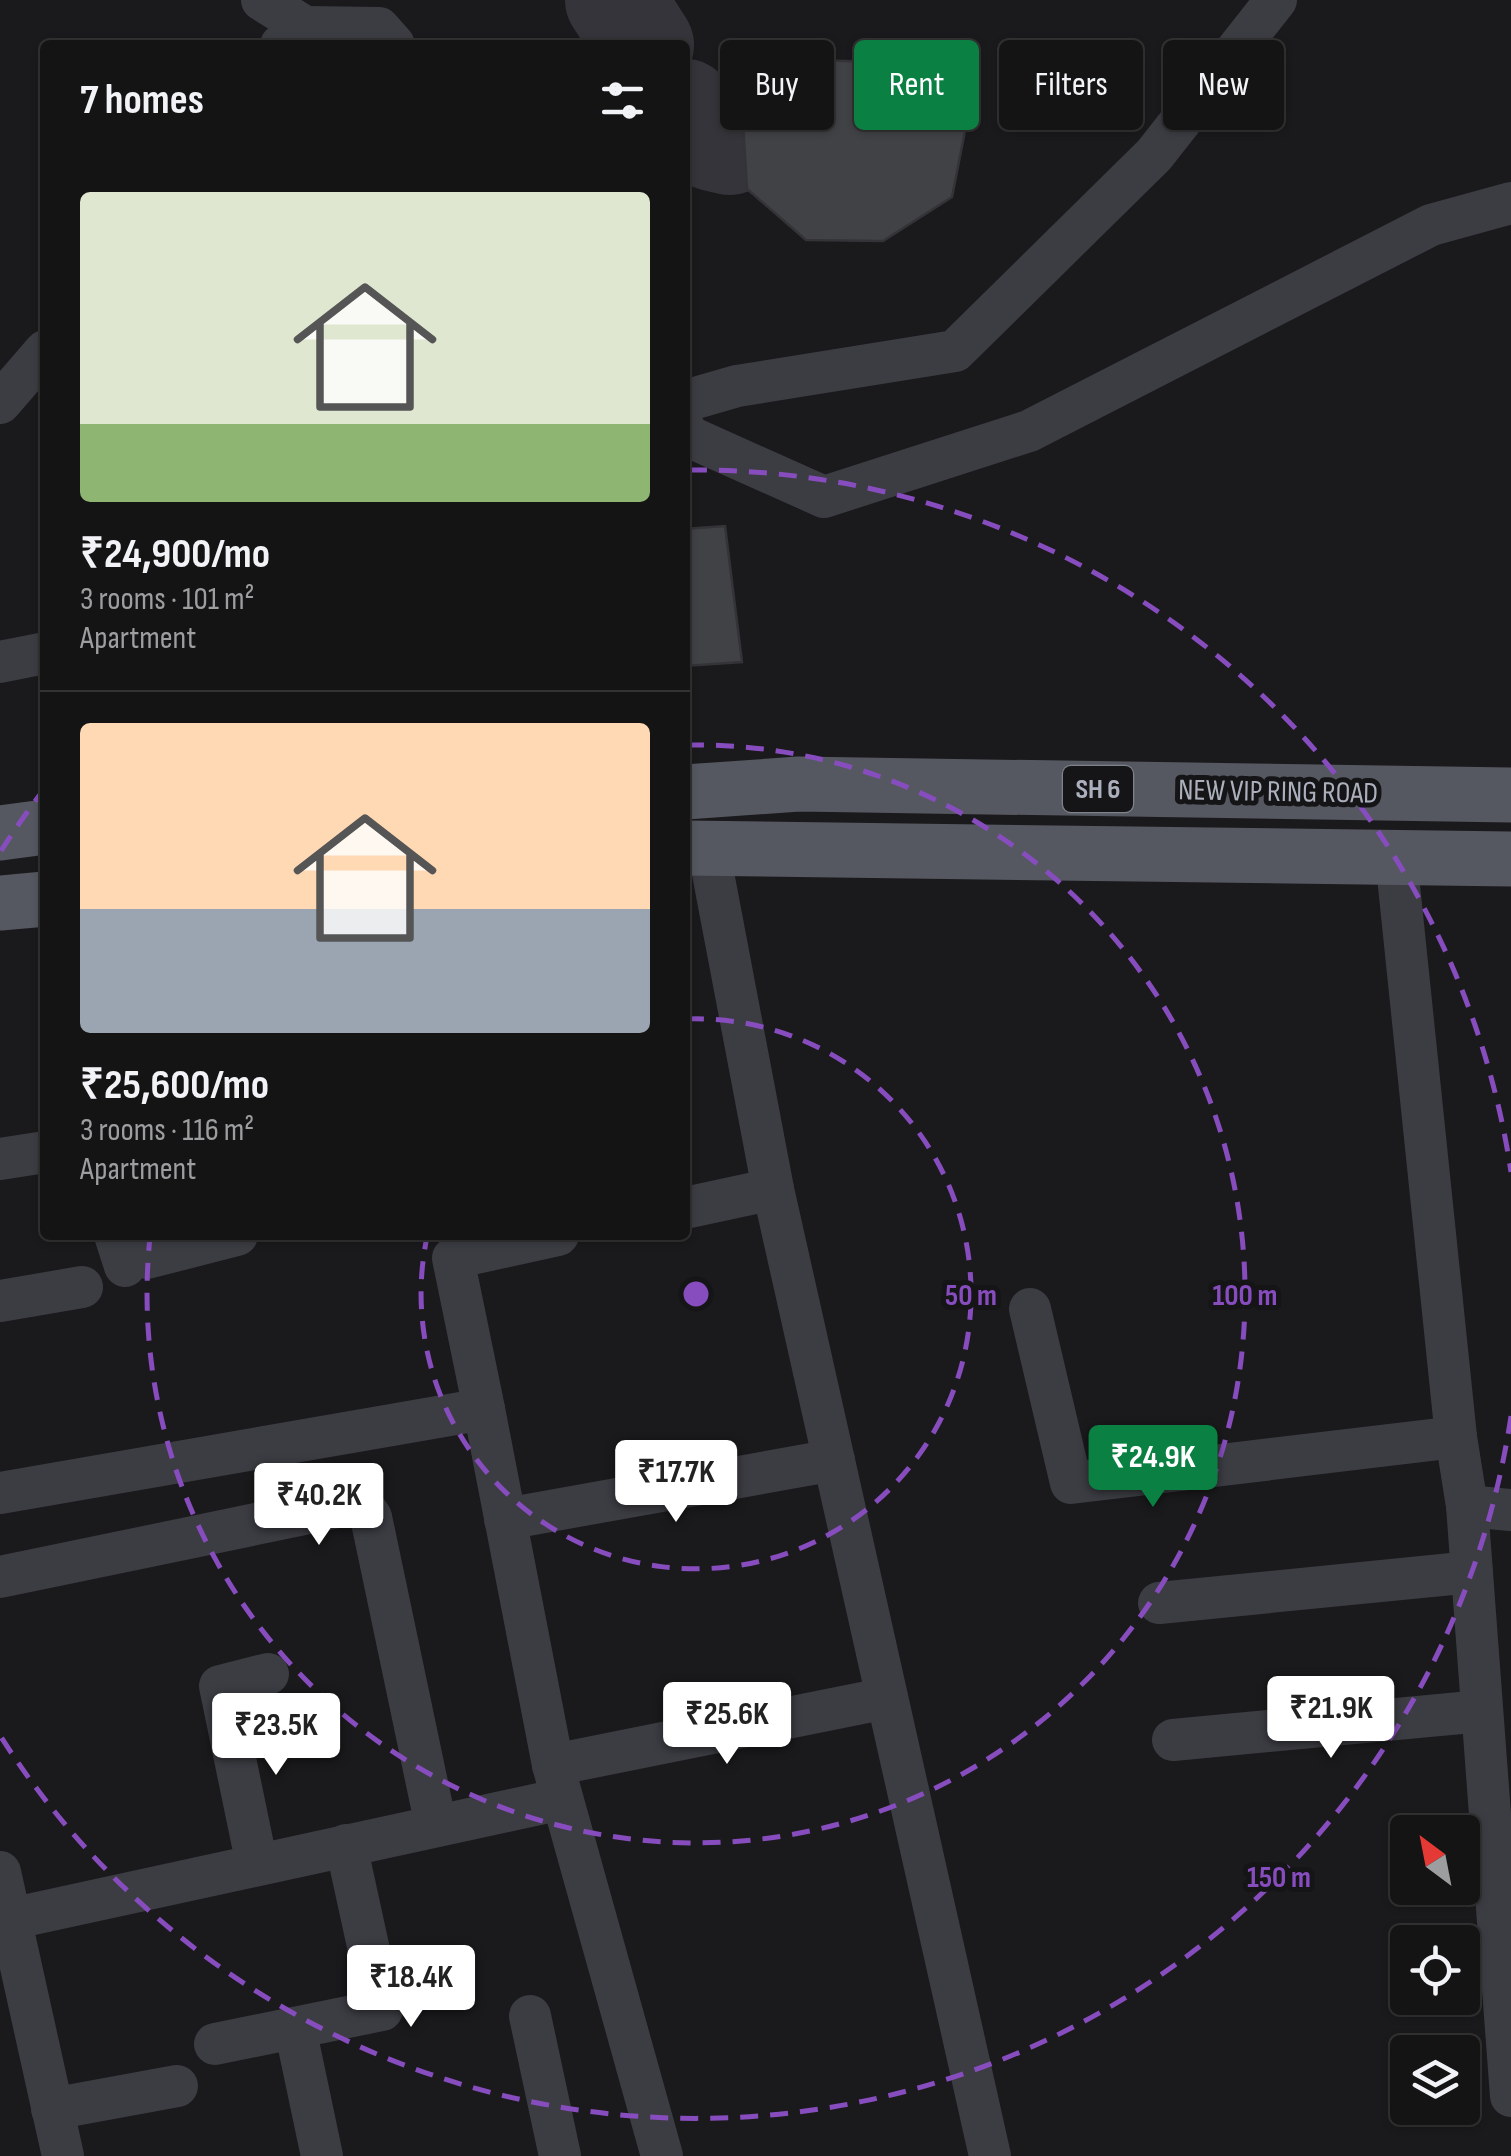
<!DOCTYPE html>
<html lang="en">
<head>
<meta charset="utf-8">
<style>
	body { margin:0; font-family:"Sofia Sans Condensed",sans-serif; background:#1d1d1e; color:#f1f3f6; height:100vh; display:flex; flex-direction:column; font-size:38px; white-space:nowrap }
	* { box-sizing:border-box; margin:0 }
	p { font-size:32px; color:#9d9ea0 }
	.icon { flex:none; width:55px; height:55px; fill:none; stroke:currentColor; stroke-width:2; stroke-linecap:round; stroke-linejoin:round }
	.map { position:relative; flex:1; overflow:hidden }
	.drawer { position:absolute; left:40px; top:40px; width:650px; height:1200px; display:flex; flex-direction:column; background:#141415; border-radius:10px; box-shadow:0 2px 8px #0004,0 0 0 2px #333334 }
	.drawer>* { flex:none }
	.top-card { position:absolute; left:720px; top:40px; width:640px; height:90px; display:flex; gap:20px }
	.needle { width:65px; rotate:328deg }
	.fabs { position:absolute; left:1390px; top:1815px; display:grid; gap:20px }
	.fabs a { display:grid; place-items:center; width:90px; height:90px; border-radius:10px; background:#141415; box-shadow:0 2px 8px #0004,0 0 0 2px #333334; font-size:50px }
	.price { position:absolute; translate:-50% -85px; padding:0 22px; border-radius:10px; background:#fff; color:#222; font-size:32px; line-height:65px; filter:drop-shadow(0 2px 5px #0008) }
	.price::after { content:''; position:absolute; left:50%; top:60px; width:30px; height:22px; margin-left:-15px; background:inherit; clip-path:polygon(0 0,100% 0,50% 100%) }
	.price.on { background:#0b8043; color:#fff }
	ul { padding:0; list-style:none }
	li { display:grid; align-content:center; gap:20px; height:530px; padding:0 40px }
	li+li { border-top:2px solid #333334 }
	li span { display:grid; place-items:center; height:310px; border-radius:10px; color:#555 }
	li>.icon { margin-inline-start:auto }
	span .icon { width:180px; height:180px; fill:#fffc; stroke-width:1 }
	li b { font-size:42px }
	h2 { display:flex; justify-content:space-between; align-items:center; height:120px; padding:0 40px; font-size:42px }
	.chip { padding:0 35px; border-radius:10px; background:#141415; box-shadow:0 2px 8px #0004,0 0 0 2px #333334; font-size:35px; line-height:90px }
	.chip.on { background:#0b8043; color:#fff }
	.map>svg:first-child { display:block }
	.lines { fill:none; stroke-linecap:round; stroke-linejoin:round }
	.taxiway { stroke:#34343a; stroke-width:100 }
	.building { fill:#414246; stroke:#343438; stroke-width:2.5 }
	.minor { stroke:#3c3d43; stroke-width:42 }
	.major { stroke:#565861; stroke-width:55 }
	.ring { fill:none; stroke:#874dbe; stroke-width:5; stroke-dasharray:18 12 }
	.labels { text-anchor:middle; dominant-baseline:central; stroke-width:10; stroke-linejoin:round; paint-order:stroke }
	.shield { fill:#151517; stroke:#7e828a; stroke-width:2.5 }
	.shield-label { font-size:28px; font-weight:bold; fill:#abb0bc }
	.street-label { font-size:30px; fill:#abb0bc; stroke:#151517 }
	.centre { fill:#874dbe; stroke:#151517; stroke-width:5 }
	.ring-label { font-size:30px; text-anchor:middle; font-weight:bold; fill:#874dbe; stroke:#151517; stroke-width:10; stroke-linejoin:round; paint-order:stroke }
</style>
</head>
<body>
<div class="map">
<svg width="1511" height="2156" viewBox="0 0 1511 2156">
	<rect width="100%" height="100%" fill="#1a1a1c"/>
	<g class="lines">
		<g class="taxiway">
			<polyline points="615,0 644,45"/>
			<polyline points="685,109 713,141 730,145"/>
		</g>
	</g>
	<g class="building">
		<polygon points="791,60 903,62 929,79 946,96 965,131 952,197 883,241 806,240 747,189 742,106"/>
		<polygon points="725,526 742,662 685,666 685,529"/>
	</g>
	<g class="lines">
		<g class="minor">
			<polyline points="262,0 305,27"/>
			<polyline points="281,45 305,27 379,28 394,45"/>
			<polyline points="685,401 737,386 955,351 1154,155 1276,0"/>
			<polyline points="0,403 45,351"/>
			<polyline points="685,430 690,437 824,497 1029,431 1431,225 1511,203"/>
			<polyline points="0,662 45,653"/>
			<polyline points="708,847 773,1189 990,2156"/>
			<polyline points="1396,857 1456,1437 1467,1506 1511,2096"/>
			<polyline points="0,1159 45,1152"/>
			<polyline points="685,1208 773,1189"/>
			<polyline points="115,1235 125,1266"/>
			<polyline points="147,1258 237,1235"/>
			<polyline points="0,1301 82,1287"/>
			<polyline points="1030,1309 1071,1483 1456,1437"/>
			<polyline points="484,1409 453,1258 558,1235"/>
			<polyline points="0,1493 484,1409 553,1765 662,2156"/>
			<polyline points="1467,1506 1511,1510"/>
			<polyline points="505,1519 834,1460"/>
			<polyline points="0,1577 343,1506 362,1505 371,1517 436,1826"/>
			<polyline points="1159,1603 1472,1572"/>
			<polyline points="1173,1740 1482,1711"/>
			<polyline points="553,1765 887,1698"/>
			<polyline points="257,1865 220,1686 268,1674"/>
			<polyline points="0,1872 63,2156"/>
			<polyline points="10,1919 562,1799"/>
			<polyline points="530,2016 560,2156"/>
			<polyline points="295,2028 322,2156"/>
			<polyline points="215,2044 382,2010 346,1845"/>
			<polyline points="52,2109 177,2086"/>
		</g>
		<g class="major">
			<polyline points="685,792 799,784 1511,795"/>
			<polyline points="0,833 45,827"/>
			<polyline points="685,848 1511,859"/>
			<polyline points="0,903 45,899"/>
		</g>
	</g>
	<g class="ring">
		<path d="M686 1019A275 275 0 1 1 427 1237"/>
		<path d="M686 745A549 549 0 1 1 150 1237"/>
		<path d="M1511 1416A824 824 0 0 1 1 1737M1 851A824 824 0 0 1 42 792M689 470A824 824 0 0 1 1511 1172"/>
	</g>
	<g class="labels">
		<rect class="shield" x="1063" y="766" width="70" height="46" rx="8"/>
		<g class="shield-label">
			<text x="1098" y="789">SH 6</text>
		</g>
		<g class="street-label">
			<text transform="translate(1278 792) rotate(1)">NEW VIP RING ROAD</text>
		</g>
	</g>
	<circle cx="696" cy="1294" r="15" class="centre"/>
	<g class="ring-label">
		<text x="971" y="1305">50 m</text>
		<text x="1245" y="1305">100 m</text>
		<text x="1279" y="1887">150 m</text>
	</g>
</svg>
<div class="fabs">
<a><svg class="needle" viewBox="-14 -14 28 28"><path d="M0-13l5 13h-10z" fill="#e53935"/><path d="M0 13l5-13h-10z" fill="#9d9ea0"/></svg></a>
<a><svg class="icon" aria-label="locate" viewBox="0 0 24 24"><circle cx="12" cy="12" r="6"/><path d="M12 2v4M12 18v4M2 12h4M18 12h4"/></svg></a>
<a><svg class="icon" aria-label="layers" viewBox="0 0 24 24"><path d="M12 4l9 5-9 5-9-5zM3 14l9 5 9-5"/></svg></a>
</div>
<b class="price on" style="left:1153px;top:1510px">₹24.9K</b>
<b class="price" style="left:676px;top:1525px">₹17.7K</b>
<b class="price" style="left:319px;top:1548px">₹40.2K</b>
<b class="price" style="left:1331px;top:1761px">₹21.9K</b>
<b class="price" style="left:727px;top:1767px">₹25.6K</b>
<b class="price" style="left:276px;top:1778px">₹23.5K</b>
<b class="price" style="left:411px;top:2030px">₹18.4K</b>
<div class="top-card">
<a class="chip">Buy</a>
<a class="chip on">Rent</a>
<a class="chip">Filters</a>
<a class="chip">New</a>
</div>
<section class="drawer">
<h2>7 homes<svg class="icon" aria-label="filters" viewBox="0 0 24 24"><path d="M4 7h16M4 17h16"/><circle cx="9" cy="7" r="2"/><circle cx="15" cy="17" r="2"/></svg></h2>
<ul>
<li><span style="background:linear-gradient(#dfe7d0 75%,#8fb573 0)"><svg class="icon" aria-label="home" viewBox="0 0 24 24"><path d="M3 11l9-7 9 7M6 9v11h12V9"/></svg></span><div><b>₹24,900/mo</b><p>3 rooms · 101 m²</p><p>Apartment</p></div></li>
<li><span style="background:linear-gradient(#ffd9b3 60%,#9aa5b1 0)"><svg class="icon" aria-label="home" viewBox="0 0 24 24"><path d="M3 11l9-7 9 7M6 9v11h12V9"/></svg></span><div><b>₹25,600/mo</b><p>3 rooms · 116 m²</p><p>Apartment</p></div></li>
</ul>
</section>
</div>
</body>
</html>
